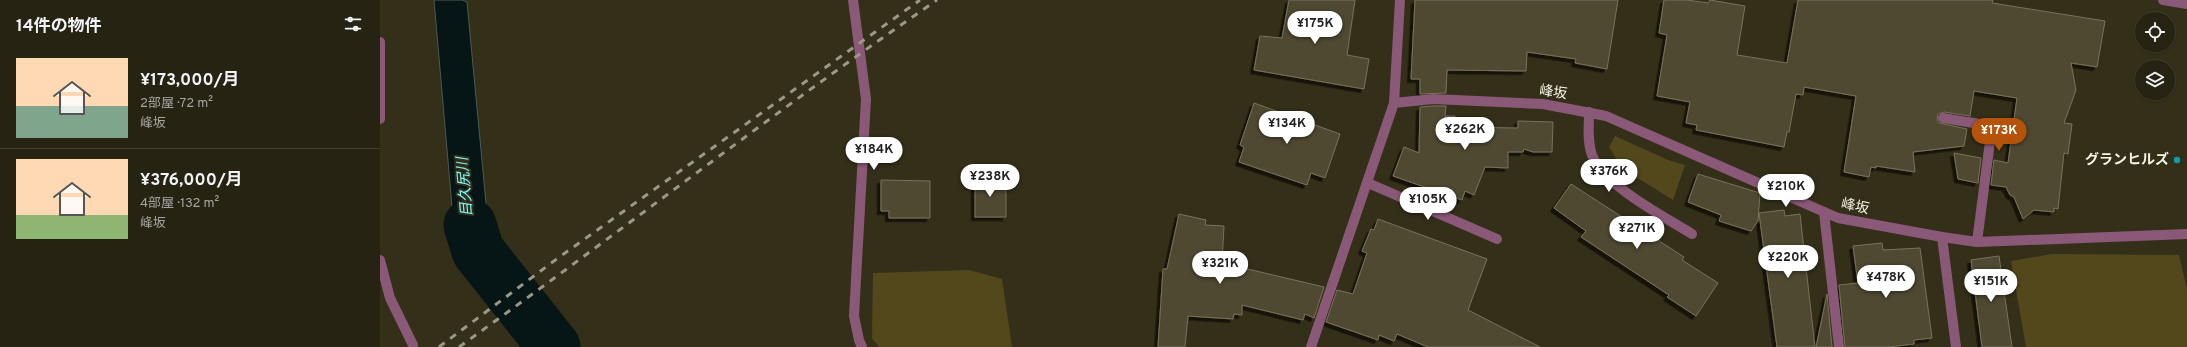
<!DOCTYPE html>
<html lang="ja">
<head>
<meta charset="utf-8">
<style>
	body { margin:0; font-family:Overpass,"Noto Sans JP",sans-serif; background:#332f21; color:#f1f3f6; height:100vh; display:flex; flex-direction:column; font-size:15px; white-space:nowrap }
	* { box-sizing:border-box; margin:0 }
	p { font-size:13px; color:#a4a4a0 }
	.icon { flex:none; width:22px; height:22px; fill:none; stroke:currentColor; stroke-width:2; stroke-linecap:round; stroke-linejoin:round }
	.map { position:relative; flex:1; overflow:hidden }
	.sheet { display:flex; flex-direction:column; background:#272313; width:380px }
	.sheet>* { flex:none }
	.fabs { position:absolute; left:1755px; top:12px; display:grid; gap:8px }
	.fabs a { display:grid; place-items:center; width:40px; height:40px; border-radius:50%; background:#272313; box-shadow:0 1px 3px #0004,0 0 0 1px #434033; font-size:20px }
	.price { position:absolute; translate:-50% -34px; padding:0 9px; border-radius:14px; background:#fff; color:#222; font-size:13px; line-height:26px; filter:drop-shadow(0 1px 2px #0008) }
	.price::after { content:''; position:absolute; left:50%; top:24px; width:12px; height:9px; margin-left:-6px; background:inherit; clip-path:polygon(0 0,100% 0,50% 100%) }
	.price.current { background:#b45309; color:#fff }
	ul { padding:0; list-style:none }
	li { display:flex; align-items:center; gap:12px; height:100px; padding:0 16px }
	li+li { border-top:1px solid #434033 }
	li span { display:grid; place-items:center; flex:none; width:112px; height:80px; border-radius:0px; color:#555 }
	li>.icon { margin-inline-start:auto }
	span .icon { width:48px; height:48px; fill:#fffc; stroke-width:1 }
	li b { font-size:17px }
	h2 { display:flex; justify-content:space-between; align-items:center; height:48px; padding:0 16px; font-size:17px }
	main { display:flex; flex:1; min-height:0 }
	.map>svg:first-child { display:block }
	.green { fill:#53481b }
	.water { fill:#061616; stroke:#4e5955 }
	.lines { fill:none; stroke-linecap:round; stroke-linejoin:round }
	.river { stroke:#061616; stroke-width:53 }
	.building { fill:#4f4933; stroke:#78725a; filter:url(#shadow) }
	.minor { stroke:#8b5978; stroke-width:10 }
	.rail { stroke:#9c9886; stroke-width:3; stroke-dasharray:7 7; stroke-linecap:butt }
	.culture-dot { fill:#0f9aa8; stroke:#342f19; stroke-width:1.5 }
	.labels { text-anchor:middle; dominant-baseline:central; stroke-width:4; stroke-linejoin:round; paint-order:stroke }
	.street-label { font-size:14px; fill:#f7f4e7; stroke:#342f19 }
	.poi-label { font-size:14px; font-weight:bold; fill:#f7f4e7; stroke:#342f19; text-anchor:end }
	.water-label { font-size:15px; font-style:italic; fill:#78f9fe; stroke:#342f19 }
</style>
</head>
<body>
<main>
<section class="sheet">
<h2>14件の物件<svg class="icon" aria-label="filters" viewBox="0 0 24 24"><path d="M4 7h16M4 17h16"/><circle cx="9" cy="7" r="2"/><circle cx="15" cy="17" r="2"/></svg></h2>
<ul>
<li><span style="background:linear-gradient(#ffd9b3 60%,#7fa58c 0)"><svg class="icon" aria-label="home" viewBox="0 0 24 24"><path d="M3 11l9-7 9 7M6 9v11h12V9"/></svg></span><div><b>¥173,000/月</b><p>2部屋 · 72 m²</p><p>峰坂</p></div></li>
<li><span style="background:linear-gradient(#ffd9b3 70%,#8fb573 0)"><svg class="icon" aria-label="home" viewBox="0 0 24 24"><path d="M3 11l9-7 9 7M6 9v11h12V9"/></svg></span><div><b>¥376,000/月</b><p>4部屋 · 132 m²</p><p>峰坂</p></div></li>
</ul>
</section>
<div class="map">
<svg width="1807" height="347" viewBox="0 0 1807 347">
	<defs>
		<filter id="shadow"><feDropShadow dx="-3.5" dy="3.5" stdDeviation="0" flood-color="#0009"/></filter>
	</defs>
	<rect width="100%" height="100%" fill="#342f19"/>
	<g class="green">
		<polygon points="1235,136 1288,160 1305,165 1293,200 1243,169 1229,147"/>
		<polygon points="1672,254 1799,255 1807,289 1807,347 1646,347 1631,261"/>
		<polygon points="589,270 622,279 632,347 499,347 492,338 493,273"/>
	</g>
	<g class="water">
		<path d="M 54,0 L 82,0 L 87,2 L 106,203 L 99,207 C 96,225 102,246 117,257 C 127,265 133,267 140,278 L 111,299 L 84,257 L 74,230 Z"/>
		<polygon points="169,311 191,347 141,347 135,339"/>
	</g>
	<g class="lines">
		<polyline class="river" points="90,225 98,251 174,347"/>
	</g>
	<g class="building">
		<polygon points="909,0 975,0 967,55 989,59 984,89 874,70 880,36 902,38"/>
		<polygon points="1035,0 1238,0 1227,69 1195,63 1196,59 1147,52 1146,71 1067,70 1066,93 1040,94 1040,79 1031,79"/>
		<polygon points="1284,0 1307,0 1328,3 1330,0 1365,6 1357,55 1407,63 1418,0 1613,0 1612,3 1725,21 1717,67 1691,63 1696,90 1684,123 1692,124 1688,154 1684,153 1678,209 1674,208 1674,212 1654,210 1643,219 1634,197 1630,195 1626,187 1611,185 1614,160 1628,163 1637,98 1594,91 1590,116 1564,112 1558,114 1557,120 1559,123 1587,129 1584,146 1533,152 1535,172 1496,166 1496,168 1491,167 1489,177 1464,172 1476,96 1424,87 1423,95 1416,94 1409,132 1407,132 1404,147 1316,130 1317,125 1306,123 1310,102 1277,96 1287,35 1279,33"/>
		<polygon points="874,103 960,134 945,178 931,173 927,185 859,162 864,147 860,145"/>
		<polygon points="1053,106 1066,106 1065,116 1075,116 1075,127 1138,128 1138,121 1173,122 1172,152 1153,152 1144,149 1143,152 1128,152 1128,168 1105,167 1094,195 1085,191 1082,200 1013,176 1024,147 1039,153 1040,107"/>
		<polygon points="1574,153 1601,158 1598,183 1578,179"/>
		<polygon points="1318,174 1380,193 1378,221 1371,231 1339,221 1341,215 1308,202"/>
		<polygon points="501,180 550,181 550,218 509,218 509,211 501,211"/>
		<rect x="595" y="180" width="31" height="37"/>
		<polygon points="1191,184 1304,257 1302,260 1338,283 1316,316 1287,297 1289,295 1201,237 1206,231 1174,208"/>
		<polygon points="1404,210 1405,216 1420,214 1435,347 1397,347 1379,213"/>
		<polygon points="799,214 826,220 825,225 844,226 842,263 944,287 934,318 925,314 923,320 862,305 862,315 854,314 853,319 808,316 805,347 778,347 783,269 787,269"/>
		<polygon points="998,219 1107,259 1088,310 1160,347 1048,347 1017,334 1014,341 999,335 998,340 946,322 957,290 973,294 987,253 982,251 991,229 994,230"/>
		<polygon points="1502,243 1503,250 1540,248 1552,338 1534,340 1534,344 1508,347 1465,347 1459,285 1478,283 1473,246"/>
		<polygon points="1619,256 1632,347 1602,347 1591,260"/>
		<polygon points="1447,294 1452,347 1436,347"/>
	</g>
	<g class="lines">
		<g class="minor">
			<polyline points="473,0 486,99 474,316 479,340 482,347"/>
			<polyline points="1783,0 1807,4"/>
			<polyline points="0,42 0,119"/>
			<polyline points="1014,103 1053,99 1163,104 1226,116 1458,218 1562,237 1597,242 1807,234"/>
			<path d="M 1209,112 C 1209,126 1207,142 1212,155 C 1223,185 1285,217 1312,234"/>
			<polyline points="1563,118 1612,126 1597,242"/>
			<polyline points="988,183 1117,239"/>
			<polyline points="1444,212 1459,347"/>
			<polyline points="1562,237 1576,347"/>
			<polyline points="0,260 10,298 33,345"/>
			<polyline points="931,347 1014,103 1020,0"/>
		</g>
		<g class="rail">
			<polyline points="59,347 178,258 540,0"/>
			<path d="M 79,347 C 239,233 395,111 557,0"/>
		</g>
	</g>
	<circle class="culture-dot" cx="1797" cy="160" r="4"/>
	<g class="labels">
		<g class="street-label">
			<text transform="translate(1173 93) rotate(8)">峰坂</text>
			<text transform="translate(1475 207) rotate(12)">峰坂</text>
		</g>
		<g class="poi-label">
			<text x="1789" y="160">グランヒルズ</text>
		</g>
		<g class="water-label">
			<text transform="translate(86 187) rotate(-95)">目久尻川</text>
		</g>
	</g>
</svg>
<div class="fabs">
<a><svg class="icon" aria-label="locate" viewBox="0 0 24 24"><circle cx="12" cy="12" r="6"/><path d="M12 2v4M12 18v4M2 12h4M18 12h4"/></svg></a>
<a><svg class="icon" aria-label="layers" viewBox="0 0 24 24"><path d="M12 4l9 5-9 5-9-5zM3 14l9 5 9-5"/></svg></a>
</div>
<b class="price" style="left:935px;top:45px">¥175K</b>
<b class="price" style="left:907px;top:145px">¥134K</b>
<b class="price" style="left:1085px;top:151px">¥262K</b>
<b class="price current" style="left:1619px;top:152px">¥173K</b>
<b class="price" style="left:494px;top:171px">¥184K</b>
<b class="price" style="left:1229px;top:193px">¥376K</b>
<b class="price" style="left:610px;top:198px">¥238K</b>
<b class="price" style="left:1406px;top:208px">¥210K</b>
<b class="price" style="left:1048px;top:221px">¥105K</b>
<b class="price" style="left:1257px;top:250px">¥271K</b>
<b class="price" style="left:1408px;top:279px">¥220K</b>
<b class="price" style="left:840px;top:285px">¥321K</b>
<b class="price" style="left:1506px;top:299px">¥478K</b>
<b class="price" style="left:1611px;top:303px">¥151K</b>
</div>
</main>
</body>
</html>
